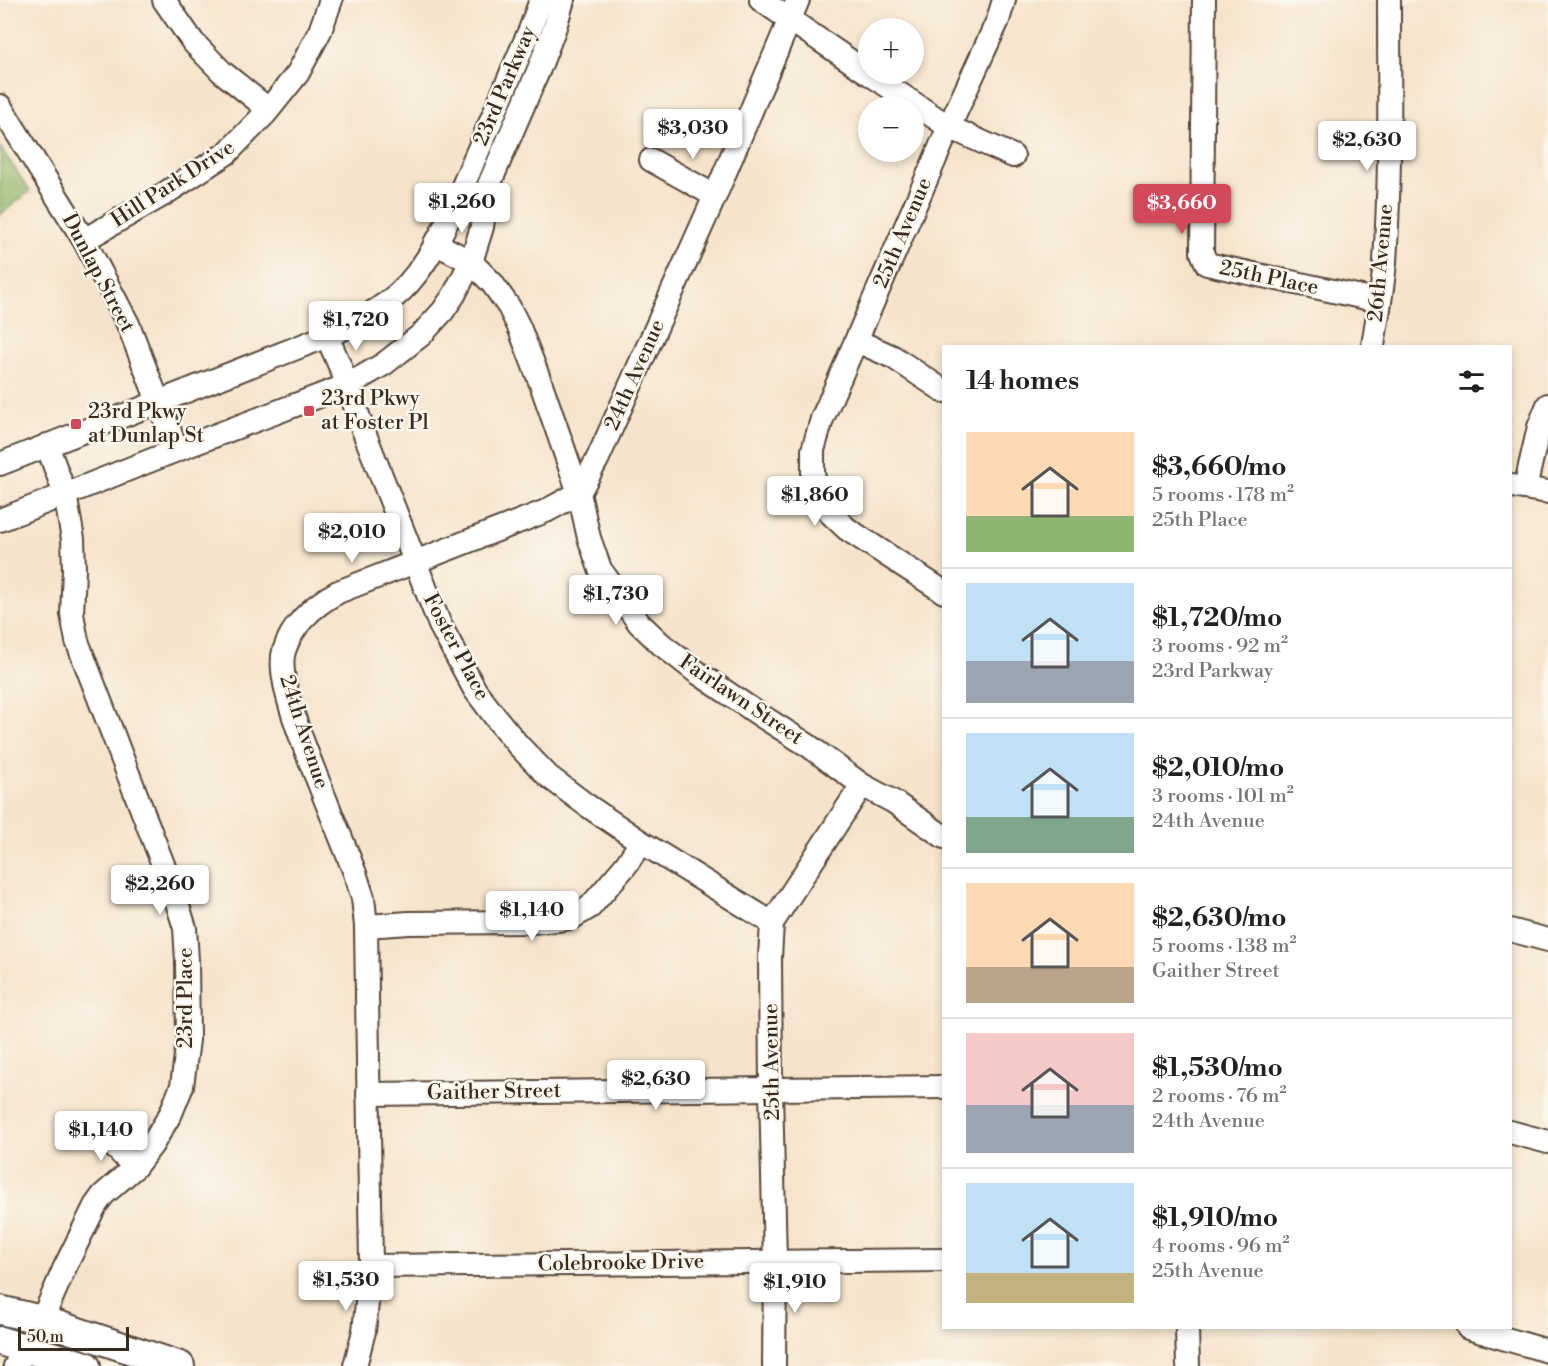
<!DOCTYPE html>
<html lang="en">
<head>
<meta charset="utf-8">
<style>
	body { margin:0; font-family:"Libre Bodoni",serif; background:#f2f2f2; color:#202124; height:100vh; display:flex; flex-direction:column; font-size:22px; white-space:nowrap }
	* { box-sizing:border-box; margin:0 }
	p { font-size:20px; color:#757577 }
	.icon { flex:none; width:33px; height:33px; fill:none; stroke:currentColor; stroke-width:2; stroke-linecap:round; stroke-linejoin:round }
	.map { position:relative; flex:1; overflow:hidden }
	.drawer { position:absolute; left:942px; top:345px; width:570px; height:984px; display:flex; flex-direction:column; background:#fff; border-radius:0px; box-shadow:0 3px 9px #0003 }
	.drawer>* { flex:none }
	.buttons { position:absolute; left:858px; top:18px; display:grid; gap:12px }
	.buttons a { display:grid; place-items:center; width:66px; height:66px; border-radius:50%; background:#fff; box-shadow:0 3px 9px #0003; font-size:30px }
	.scale { position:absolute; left:18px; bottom:15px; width:111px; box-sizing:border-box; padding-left:6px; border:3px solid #3b2a1e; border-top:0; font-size:16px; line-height:21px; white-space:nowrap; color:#3b2a1e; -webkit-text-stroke:4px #fbf7ec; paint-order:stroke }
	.price { position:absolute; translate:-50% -51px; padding:0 14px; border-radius:6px; background:#fff; color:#222; font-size:20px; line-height:39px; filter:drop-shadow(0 2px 3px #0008) }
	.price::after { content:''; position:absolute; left:50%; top:36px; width:18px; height:14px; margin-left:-9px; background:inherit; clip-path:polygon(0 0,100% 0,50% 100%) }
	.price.active { background:#d1495b; color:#fff }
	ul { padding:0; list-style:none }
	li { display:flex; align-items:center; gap:18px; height:150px; padding:0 24px }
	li+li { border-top:2px solid #e0e0e0 }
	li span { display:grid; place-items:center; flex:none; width:168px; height:120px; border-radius:0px; color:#555 }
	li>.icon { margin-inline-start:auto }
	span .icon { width:72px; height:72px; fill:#fffc; stroke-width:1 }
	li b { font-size:26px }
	h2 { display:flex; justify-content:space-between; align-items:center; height:72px; padding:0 24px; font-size:26px }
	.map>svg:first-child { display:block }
	.forest { fill:#96b86c; stroke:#687145; stroke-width:1.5 }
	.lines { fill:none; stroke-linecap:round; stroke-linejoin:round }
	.minor-casing { stroke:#574638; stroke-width:26 }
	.major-casing { stroke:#574638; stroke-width:32 }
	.minor { stroke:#fff; stroke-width:22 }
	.major { stroke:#fff; stroke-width:28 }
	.poi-dot { fill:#d1495b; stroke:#fbf7ec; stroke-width:2 }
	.labels { text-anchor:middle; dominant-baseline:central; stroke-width:5; stroke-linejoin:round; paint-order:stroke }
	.street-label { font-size:21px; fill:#3b2a1e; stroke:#fbf7ec }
	.poi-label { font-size:21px; fill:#3b2a1e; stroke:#fbf7ec; text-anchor:start }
</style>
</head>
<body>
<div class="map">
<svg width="1548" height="1366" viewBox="0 0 1548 1366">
	<rect width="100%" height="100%" fill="#fbf7ec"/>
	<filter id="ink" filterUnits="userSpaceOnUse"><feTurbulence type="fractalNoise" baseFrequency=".0167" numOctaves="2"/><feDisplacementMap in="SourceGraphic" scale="12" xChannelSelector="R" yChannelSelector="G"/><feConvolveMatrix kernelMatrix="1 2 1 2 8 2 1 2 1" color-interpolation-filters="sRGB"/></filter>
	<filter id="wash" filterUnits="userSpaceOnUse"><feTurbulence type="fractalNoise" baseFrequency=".008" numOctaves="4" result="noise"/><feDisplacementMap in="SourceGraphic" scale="24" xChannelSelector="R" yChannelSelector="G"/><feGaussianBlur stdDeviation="1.35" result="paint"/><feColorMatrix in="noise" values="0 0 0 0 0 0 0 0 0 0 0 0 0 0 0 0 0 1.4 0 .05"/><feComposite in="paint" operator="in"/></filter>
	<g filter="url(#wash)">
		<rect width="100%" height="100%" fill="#f6e3cb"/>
		<polygon class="forest" points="0,147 30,191 0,215"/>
	</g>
	<g filter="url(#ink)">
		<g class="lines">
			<g class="minor-casing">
				<g id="minor">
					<polyline points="164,0 193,42 222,72 268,109"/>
					<polyline points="761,0 868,73"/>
					<polyline points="1204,0 1202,253 1207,264 1380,301"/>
					<polyline points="870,74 949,127 1013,156"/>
					<polyline points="0,106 84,240 128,324 177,450"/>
					<polyline points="651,160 715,196"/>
					<polyline points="84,240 161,196 227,153 265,114 298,73 320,31 331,0"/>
					<polyline points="435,243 471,262 492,283 509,307 519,327 541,384 579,493 589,538 600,569 639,623 661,644 698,673 760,715 809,746 862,785 894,802 944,837"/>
					<polyline points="327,336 348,385 362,427 440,625 475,690 496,718 518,745 548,776 585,804 641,842 772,923"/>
					<polyline points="857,341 893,357 944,391"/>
					<path d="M 1373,346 C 1377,318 1383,289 1385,261 C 1391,174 1389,87 1389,0"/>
					<path d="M 0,464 L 327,336 C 352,325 381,310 401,291 C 435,259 456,202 474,160 C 493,117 511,73 530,30 L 541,0"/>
					<polyline points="1512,486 1548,492"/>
					<polyline points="1525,488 1539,427 1548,405"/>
					<polyline points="0,520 177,450 348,385 384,364 421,335 443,311 454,295 471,262 482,227 488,187 539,69 555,27 563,0"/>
					<polyline points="944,592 847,529 830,513 818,494 813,474 813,450 822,419 949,127 998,20 1004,0"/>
					<polyline points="366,926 409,923 531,922 558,920 573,917 590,907 626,865 641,842"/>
					<polyline points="1510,930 1548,940"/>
					<polyline points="368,1094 944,1087"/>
					<polyline points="95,1128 135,1167"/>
					<polyline points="1510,1132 1548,1142"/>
					<polyline points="371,1266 944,1260"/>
					<polyline points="1187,1328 1188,1366"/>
					<polyline points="1468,1328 1548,1351"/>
					<polyline points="15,1366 27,1348 42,1320 65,1267 95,1206 103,1195 135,1167 152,1145 171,1113 182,1086 188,1040 187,961 185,928 174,893 77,641 72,614 74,570 73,539 65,494 47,445"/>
					<path d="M 355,1366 L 364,1331 L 371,1266 L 366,926 L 363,898 L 356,876 C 345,847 333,819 322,791 C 310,760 275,681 284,651 C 293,623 314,605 338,592 L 546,511 L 579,493 L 598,458 L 715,196 L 798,0"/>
					<polyline points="774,1366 775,1261 771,1089 770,957 772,923 862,785"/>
				</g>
			</g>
			<g class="major-casing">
				<g id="major">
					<polyline points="0,1310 42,1320 180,1366"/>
					<polyline points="0,1341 86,1366"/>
				</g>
			</g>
			<use href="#minor" class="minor"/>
			<use href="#major" class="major"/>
		</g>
	</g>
	<g class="poi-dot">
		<rect x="303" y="405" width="12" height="12" rx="3"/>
		<rect x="70" y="418" width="12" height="12" rx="3"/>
	</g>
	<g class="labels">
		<g class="street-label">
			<text transform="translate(505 86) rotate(-67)">23rd Parkway</text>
			<text transform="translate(173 184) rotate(-33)">Hill Park Drive</text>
			<text transform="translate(903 233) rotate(-67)">25th Avenue</text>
			<text transform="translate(1381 263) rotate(-85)">26th Avenue</text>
			<text transform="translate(98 273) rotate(62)">Dunlap Street</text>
			<text transform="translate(1269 278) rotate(12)">25th Place</text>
			<text transform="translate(635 375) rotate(-66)">24th Avenue</text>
			<text transform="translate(456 647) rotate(62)">Foster Place</text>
			<text transform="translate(741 700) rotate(34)">Fairlawn Street</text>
			<text transform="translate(304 732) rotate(72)">24th Avenue</text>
			<text transform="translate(186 998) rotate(-90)">23rd Place</text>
			<text transform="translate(772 1062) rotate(-91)">25th Avenue</text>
			<text transform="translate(494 1092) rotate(-1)">Gaither Street</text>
			<text transform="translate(621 1263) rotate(-1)">Colebrooke Drive</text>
		</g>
		<g class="poi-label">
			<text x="321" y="399">23rd Pkwy<tspan x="321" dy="24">at Foster Pl</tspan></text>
			<text x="88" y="412">23rd Pkwy<tspan x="88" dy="24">at Dunlap St</tspan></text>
		</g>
	</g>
</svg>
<div class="buttons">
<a>+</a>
<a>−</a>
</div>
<div class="scale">50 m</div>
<b class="price" style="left:693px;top:160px">$3,030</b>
<b class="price" style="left:1367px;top:172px">$2,630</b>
<b class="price" style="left:462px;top:234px">$1,260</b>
<b class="price active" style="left:1182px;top:235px">$3,660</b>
<b class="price" style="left:356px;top:352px">$1,720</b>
<b class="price" style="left:815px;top:527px">$1,860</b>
<b class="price" style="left:352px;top:564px">$2,010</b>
<b class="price" style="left:616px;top:626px">$1,730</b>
<b class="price" style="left:160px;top:916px">$2,260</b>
<b class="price" style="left:532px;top:942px">$1,140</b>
<b class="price" style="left:656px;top:1111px">$2,630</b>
<b class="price" style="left:101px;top:1162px">$1,140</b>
<b class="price" style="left:346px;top:1312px">$1,530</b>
<b class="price" style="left:795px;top:1314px">$1,910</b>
<section class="drawer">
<h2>14 homes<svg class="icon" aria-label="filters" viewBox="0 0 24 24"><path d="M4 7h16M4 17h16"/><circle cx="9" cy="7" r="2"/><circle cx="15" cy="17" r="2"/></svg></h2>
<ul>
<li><span style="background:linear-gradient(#ffd9b3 70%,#8fb573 0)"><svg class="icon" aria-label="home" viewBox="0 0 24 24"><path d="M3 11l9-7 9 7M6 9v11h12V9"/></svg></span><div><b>$3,660/mo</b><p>5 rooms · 178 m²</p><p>25th Place</p></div></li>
<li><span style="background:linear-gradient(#bfe0f5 65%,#9aa5b1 0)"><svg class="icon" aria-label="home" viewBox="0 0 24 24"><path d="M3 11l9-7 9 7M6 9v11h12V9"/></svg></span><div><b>$1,720/mo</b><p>3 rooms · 92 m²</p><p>23rd Parkway</p></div></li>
<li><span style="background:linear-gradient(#bfe0f5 70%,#7fa58c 0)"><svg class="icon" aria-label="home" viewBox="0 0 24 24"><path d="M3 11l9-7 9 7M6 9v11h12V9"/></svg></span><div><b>$2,010/mo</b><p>3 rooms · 101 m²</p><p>24th Avenue</p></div></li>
<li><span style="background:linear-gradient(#ffd9b3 70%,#b9a48a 0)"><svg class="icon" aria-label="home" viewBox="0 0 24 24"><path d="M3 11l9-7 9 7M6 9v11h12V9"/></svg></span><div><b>$2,630/mo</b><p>5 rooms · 138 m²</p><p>Gaither Street</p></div></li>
<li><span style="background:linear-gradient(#f6c9c9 60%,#9aa5b1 0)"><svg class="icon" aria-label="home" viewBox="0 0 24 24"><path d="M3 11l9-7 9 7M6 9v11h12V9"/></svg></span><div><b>$1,530/mo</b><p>2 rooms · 76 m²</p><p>24th Avenue</p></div></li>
<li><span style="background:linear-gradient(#bfe0f5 75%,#c2b280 0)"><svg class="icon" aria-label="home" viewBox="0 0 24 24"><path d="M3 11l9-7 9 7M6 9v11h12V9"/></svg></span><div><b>$1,910/mo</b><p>4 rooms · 96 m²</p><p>25th Avenue</p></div></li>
</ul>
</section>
</div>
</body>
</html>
